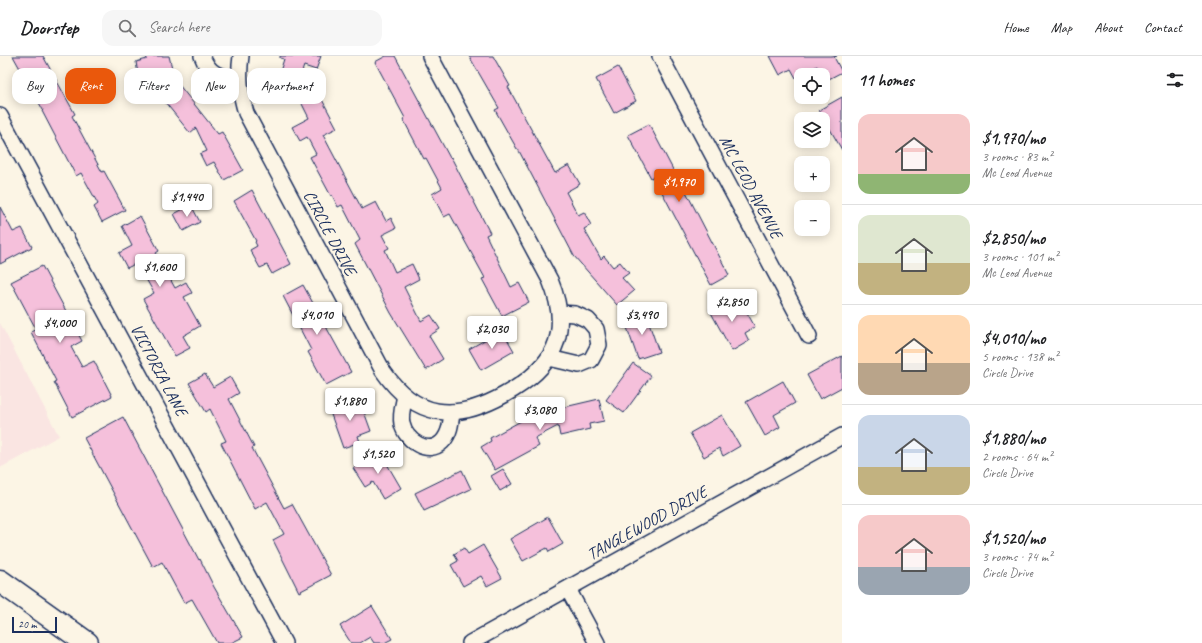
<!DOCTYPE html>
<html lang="en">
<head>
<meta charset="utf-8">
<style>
	body { margin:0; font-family:Caveat,sans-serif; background:#f6f6f6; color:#202124; height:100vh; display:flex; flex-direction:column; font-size:15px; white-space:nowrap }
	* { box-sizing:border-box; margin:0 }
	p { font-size:13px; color:#757577 }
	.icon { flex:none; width:22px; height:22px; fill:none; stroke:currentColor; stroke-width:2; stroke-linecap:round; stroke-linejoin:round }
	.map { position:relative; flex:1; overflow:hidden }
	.sheet { display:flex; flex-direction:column; background:#fff; width:360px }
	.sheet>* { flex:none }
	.banner { position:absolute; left:12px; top:12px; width:380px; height:36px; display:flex; gap:8px }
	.tools { position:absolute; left:794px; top:12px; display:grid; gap:8px }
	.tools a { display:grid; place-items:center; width:36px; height:36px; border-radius:8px; background:#fff; box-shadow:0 2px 10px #0003; font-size:20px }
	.scale { position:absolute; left:12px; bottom:10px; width:45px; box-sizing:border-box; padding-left:4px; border:2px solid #1b2f5e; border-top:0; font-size:11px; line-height:14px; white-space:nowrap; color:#1b2f5e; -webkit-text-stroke:3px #fcf5e5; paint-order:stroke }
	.price { position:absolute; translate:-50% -34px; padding:0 9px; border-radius:4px; background:#fff; color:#222; font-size:13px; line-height:26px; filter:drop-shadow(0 1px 2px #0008) }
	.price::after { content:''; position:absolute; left:50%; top:24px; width:12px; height:9px; margin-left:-6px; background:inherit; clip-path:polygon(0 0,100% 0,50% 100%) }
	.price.on { background:#ea580c; color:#fff }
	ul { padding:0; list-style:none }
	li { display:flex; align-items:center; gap:12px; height:100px; padding:0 16px }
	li+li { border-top:1px solid #e0e0e0 }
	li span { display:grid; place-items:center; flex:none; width:112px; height:80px; border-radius:12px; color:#555 }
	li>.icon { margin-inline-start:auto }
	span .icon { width:48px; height:48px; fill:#fffc; stroke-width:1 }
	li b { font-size:17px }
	h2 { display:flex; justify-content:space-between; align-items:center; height:48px; padding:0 16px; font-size:17px }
	.tag { padding:0 14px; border-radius:12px; background:#fff; box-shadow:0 2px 10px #0003; font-size:14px; line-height:36px }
	.tag.on { background:#ea580c; color:#fff }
	header { display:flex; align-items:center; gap:24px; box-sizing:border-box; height:56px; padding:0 20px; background:#fff; border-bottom:1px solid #e0e0e0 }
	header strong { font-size:19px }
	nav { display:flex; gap:22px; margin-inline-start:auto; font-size:14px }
	.search { width:280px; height:36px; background:#f6f6f6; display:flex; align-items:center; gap:10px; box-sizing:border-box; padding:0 14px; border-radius:12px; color:#757577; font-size:15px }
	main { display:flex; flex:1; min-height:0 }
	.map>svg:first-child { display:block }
	.built { fill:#fae5e2 }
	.building { fill:#f5c0db; stroke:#1b2f5e }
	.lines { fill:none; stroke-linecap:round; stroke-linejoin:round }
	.minor-casing { stroke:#1b2f5e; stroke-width:18 }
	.primary-casing { stroke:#1b2f5e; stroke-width:25 }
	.minor { stroke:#fcf5e5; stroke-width:15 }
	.primary { stroke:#fcf5e5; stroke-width:22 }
	.labels { text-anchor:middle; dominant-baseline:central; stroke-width:4; stroke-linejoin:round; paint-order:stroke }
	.street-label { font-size:17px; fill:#1b2f5e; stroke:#fcf5e5 }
</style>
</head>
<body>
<header>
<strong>Doorstep</strong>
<div class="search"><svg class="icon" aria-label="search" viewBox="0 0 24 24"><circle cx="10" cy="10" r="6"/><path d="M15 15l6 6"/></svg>Search here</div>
<nav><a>Home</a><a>Map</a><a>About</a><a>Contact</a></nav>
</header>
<main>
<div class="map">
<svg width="842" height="587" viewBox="0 0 842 587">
	<rect width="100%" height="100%" fill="#fcf5e5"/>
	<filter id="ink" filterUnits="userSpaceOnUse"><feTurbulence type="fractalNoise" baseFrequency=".025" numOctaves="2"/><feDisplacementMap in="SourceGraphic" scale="8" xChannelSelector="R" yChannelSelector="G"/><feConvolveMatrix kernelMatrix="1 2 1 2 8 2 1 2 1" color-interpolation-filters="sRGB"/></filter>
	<g filter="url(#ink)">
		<polygon class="built" points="0,267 59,380 0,412"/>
		<g class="building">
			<polygon points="13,0 43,0 75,58 72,60 102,116 104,115 125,154 102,166 94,151 98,148 81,117 76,120 54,78 42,55 43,54"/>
			<polygon points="146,0 169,0 175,24 218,78 222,76 243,114 224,124 214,106 206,110 200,98 207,95 196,72 190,77 156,35 151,15 138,18 136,6 147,3"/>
			<polygon points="280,0 321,0 316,14 304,10 296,32 277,25 284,3 280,2"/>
			<polygon points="386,0 395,0 450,102 451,101 490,177 486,179 511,231 519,227 529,246 502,260 482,223 485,222 450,158 444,161 432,138 442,132 426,102 424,103 403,63 405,62 375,6"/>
			<polygon points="469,0 493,0 510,30 508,31 555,117 569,109 580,128 566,136 578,159 584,156 591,169 584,173 601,203 604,200 613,211 620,206 629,217 622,222 634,235 617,249 574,200 518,93 517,93 495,54 499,52"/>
			<polygon points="770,0 837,0 834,1 842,16 825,25 823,19 822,19 817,10 796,22 791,13 780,19"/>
			<polygon points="618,11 636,45 614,57 596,23"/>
			<polygon points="318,36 337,72 323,79 362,153 376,146 386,165 391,162 396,172 382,179 389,192 385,194 395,216 412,208 419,223 404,231 421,265 431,259 440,273 429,280 443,303 426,314 391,257 355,188 360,184 342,149 338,151 332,139 331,140 310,101 316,98 307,81 300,85 292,71 309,62 301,46"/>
			<polygon points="842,41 842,94 819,54"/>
			<polygon points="649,68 680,127 681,126 729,219 711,229 654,121 651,122 628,79"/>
			<polygon points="252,134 291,208 272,218 267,209 260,212 250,194 257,190 255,186 256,185 234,145"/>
			<polygon points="191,149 200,166 183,175 174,158"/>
			<polygon points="0,151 13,176 22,172 32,191 0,208"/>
			<polygon points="140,160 159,195 156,197 175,232 186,226 192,237 184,241 200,270 183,280 190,292 175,300 143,243 154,237 137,207 127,212 119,197 132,190 122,170"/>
			<polygon points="42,210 82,285 71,291 82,311 94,305 112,340 72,361 54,326 56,325 31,276 36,273 11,226"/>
			<polygon points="303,229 351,316 326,329 308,296 311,294 283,240"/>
			<polygon points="730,242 737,257 745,253 755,271 745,277 749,285 732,295 709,253"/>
			<polygon points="645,256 659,296 638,303 624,263"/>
			<polygon points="502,274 514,295 481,314 469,293"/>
			<polygon points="842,300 842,331 820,343 807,319"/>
			<polygon points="633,307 651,320 624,357 606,344"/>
			<polygon points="205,318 213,331 230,321 239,337 229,343 254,391 252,392 284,452 292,448 331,519 299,536 273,484 284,478 267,446 255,453 221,387 226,385 210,353 206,356 189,327"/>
			<polygon points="783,325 795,347 774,359 780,371 765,380 746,346"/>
			<polygon points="359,342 371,375 358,380 360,386 343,392 329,353"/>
			<polygon points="599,343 604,365 589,368 590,373 560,380 558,370 535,382 539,390 495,414 481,391 491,385 490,382 539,355 539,357"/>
			<polygon points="722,359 740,390 723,400 719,392 704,401 690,377"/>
			<polygon points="123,361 199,504 200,503 214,531 243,581 231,587 217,587 192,543 184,547 162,506 153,511 84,382"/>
			<polygon points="380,396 401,432 383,443 373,426 365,431 353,412"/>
			<polygon points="503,413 512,428 500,435 491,420"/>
			<polygon points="462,414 471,433 424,455 415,437"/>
			<polygon points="548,461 563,488 549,496 547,492 523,505 510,483"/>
			<polygon points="483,489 502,522 487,530 481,520 463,530 451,509 458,505 454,498 464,492 468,498"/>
			<polygon points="372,550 392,583 384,587 374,587 370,581 360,587 351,587 340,570"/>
		</g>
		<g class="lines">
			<g class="minor-casing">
				<g id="minor">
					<path d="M 202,0 C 209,19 220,21 239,23"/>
					<path d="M 241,0 C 238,21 240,37 246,57 L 383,315 C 416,363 455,366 504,339 C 553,312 573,279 550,224 L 430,0"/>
					<polyline points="660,0 809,280"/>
					<polyline points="0,60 284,587"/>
					<polyline points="549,302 579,309 591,304 599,289 596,273 588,264 575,258 560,257"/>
					<path d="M 405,340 C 403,349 400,359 402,368 C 406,385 428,400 442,386 C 450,378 451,366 452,356"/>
					<polyline points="568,533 597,587"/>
					<polyline points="470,587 842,380"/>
				</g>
			</g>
			<g class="primary-casing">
				<polyline id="primary" points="0,525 87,587"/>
			</g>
			<use href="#minor" class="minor"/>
			<use href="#primary" class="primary"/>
		</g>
	</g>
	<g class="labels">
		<g class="street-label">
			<text transform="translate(751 131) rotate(62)">MC LEOD AVENUE</text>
			<text transform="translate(330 177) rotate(62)">CIRCLE DRIVE</text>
			<text transform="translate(159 314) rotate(62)">VICTORIA LANE</text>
			<text transform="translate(647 467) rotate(-29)">TANGLEWOOD DRIVE</text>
		</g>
	</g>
</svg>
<div class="tools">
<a><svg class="icon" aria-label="locate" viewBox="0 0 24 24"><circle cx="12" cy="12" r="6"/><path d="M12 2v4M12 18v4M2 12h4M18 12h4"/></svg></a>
<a><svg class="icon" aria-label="layers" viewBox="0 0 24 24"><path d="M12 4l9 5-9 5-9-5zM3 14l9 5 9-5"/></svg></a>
<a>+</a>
<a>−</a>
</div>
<div class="scale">20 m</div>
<b class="price on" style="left:679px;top:147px">$1,970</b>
<b class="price" style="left:187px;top:162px">$1,440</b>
<b class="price" style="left:160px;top:232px">$1,600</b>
<b class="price" style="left:732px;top:267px">$2,850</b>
<b class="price" style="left:317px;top:280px">$4,010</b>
<b class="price" style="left:642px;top:280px">$3,490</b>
<b class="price" style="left:60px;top:288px">$4,000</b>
<b class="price" style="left:492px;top:294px">$2,030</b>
<b class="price" style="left:350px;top:366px">$1,880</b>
<b class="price" style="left:540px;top:375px">$3,080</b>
<b class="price" style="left:378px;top:419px">$1,520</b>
<div class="banner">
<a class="tag">Buy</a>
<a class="tag on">Rent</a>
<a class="tag">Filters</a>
<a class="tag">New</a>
<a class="tag">Apartment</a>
</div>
</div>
<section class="sheet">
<h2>11 homes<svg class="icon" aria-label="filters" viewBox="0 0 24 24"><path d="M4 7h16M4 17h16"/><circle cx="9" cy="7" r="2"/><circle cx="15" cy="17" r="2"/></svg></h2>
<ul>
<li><span style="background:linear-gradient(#f6c9c9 75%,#8fb573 0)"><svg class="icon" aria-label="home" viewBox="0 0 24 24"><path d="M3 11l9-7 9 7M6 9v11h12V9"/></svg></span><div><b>$1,970/mo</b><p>3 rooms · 83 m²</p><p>Mc Leod Avenue</p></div></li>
<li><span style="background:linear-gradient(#dfe7d0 60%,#c2b280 0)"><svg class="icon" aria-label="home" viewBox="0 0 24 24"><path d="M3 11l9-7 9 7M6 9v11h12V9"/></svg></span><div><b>$2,850/mo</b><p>3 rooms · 101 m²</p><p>Mc Leod Avenue</p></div></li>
<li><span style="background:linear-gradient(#ffd9b3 60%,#b9a48a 0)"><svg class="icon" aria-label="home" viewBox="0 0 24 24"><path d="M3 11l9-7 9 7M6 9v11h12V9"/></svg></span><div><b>$4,010/mo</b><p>5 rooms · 138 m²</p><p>Circle Drive</p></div></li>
<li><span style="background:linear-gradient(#c9d6e8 65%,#c2b280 0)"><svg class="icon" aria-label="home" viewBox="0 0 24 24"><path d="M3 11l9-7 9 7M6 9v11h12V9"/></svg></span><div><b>$1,880/mo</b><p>2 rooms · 64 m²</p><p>Circle Drive</p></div></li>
<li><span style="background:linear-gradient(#f6c9c9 65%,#9aa5b1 0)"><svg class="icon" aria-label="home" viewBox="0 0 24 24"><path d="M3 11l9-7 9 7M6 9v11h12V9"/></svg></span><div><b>$1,520/mo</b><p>3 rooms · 74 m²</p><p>Circle Drive</p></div></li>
</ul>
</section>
</main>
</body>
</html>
